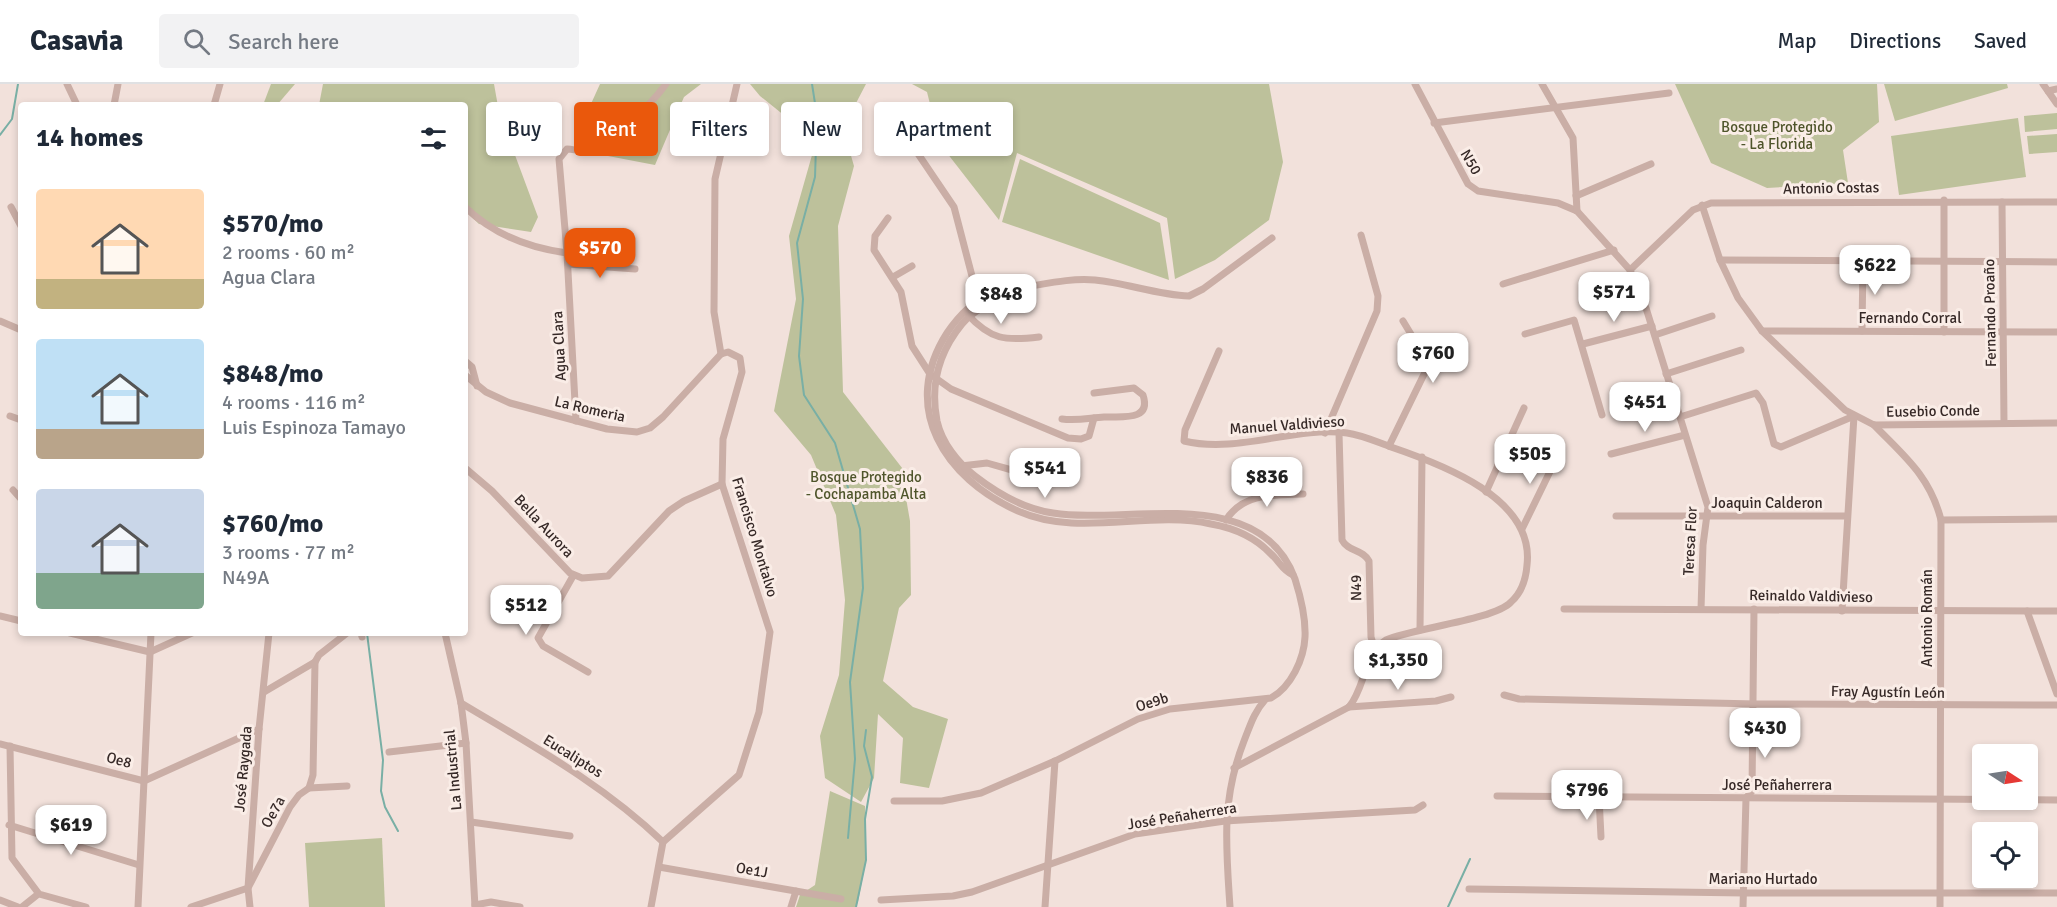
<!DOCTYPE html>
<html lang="en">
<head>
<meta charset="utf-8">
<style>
	body { margin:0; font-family:Signika,sans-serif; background:#f2f2f3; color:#1f2937; height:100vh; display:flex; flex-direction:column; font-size:22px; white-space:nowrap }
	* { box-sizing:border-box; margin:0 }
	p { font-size:20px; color:#747a83 }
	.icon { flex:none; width:33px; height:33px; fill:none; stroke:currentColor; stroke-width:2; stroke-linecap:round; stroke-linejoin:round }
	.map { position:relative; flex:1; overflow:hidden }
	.side { position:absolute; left:18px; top:18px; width:450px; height:534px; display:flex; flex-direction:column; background:#fff; border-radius:6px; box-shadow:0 3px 9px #0003 }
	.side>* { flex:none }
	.hud { position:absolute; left:486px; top:18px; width:570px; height:54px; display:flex; gap:12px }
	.needle { width:39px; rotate:102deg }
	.fabs { position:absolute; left:1972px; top:660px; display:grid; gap:12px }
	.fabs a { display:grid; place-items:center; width:66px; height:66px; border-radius:6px; background:#fff; box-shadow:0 3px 9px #0003; font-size:30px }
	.price { position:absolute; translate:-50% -51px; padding:0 14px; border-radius:12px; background:#fff; color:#222; font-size:20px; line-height:39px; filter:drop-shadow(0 2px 3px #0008) }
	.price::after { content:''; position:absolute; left:50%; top:36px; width:18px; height:14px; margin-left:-9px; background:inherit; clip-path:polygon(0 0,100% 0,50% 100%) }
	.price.active { background:#ea580c; color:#fff }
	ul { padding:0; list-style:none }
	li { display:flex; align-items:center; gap:18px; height:150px; padding:0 18px }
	li span { display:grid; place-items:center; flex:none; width:168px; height:120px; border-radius:6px; color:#555 }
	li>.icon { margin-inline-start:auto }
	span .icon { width:72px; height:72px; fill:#fffc; stroke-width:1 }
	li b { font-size:26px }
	h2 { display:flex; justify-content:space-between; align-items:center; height:72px; padding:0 18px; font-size:26px }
	.pill { padding:0 21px; border-radius:6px; background:#fff; box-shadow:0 3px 9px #0003; font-size:21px; line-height:54px }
	.pill.active { background:#ea580c; color:#fff }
	header { display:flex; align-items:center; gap:36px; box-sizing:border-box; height:84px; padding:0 30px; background:#fff; border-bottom:2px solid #e0e1e3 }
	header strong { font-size:28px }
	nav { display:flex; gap:33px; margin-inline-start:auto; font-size:21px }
	.search { width:420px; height:54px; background:#f2f2f3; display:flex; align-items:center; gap:15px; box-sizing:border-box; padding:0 21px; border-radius:6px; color:#747a83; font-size:22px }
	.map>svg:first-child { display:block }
	.green { fill:#bdc19b }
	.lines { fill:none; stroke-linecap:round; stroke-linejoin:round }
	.stream { stroke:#79afa5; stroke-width:2 }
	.minor { stroke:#caaea6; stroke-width:7 }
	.labels { text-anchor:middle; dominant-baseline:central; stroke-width:6; stroke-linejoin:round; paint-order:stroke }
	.park-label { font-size:15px; fill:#4f552b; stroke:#faede7 }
	.street-label { font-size:15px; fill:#362927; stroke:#faede7 }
</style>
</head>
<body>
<header>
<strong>Casavia</strong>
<div class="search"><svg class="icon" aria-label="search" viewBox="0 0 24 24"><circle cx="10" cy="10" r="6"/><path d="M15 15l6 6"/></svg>Search here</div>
<nav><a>Map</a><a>Directions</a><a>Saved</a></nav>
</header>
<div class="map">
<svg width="2057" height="823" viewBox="0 0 2057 823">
	<rect width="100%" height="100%" fill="#f2e1db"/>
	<g class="green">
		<polygon points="271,0 295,0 277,21 263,21"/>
		<polygon points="323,0 494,0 499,28 538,133 531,148 479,140 465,127 465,21 319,21"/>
		<polygon points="600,0 701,0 684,13 655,81 608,72 580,44"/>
		<polygon points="750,0 866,0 843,44 854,82 838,142 843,308 906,389 906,414 910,437 911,511 899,524 883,597 913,623 948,635 929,704 900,699 903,654 878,630 874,694 861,718 825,694 820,652 839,591 845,516 836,431 811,371 774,327 796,215 789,152 816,57 760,12"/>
		<polygon points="912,0 1269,0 1283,78 1269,136 1215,176 1175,195 1167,134 1017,69 999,136 940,60 927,8"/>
		<polygon points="1675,0 1877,0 1879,38 1843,66 1848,99 1767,104 1711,79"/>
		<polygon points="1884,0 2007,0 2008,4 1895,37"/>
		<polygon points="2057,29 2057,45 2025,48 2024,32"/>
		<polygon points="2018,34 2026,93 1899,111 1891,52"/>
		<polygon points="2057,50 2057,68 2029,70 2027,52"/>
		<polygon points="1020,75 1160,139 1169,196 1002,138"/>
		<polygon points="830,707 865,722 866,776 858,818 856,823 796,823 800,811 815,801"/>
		<polygon points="382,754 385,823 309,823 305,759"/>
	</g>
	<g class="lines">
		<g class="stream">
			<polyline points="812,0 817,32 815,93 797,159 803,215 799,272 804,311 835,359 860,445 863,504 850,598 855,675 848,754"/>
			<polyline points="0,51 12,35 18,0"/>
			<polyline points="367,549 383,676 381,707 385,723 398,747"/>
			<polyline points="856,823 866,776 865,735 872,693 864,662 866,646"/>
			<polyline points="1448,823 1470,775"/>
		</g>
		<g class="minor">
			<polyline points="67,0 77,21"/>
			<polyline points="1415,0 1468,100 1478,107 1558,119 1577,127 1630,186 1646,224 1708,423 1703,461 1701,525"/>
			<polyline points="1542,0 1573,54 1577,127"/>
			<polyline points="2043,0 2057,20"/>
			<polyline points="2048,7 2057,5"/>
			<polyline points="114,21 118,0"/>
			<polyline points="214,21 220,0"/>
			<polyline points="1434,39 1669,9"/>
			<polyline points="906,52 954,123 972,192 986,213"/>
			<polyline points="1576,112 1651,80"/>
			<polyline points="2002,118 2004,339"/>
			<polyline points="1702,121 1720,176 1738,214 1762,247 1845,326 1874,341 2057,339"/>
			<polyline points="11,123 21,142"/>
			<path d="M 465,123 C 494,151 528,164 567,169"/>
			<polyline points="888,134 875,152 874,166 901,208 912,262 930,290 951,305 1068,354 1081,355 1089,352 1094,334"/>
			<path d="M 1272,154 L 1203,205 L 1189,212 C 1157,211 1127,199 1095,196 C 1068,194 1046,200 1019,204 C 1012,206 1006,203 998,205 C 978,212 958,232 947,249 C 899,324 945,395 1018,427 C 1079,454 1148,426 1211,440 C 1234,444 1255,453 1271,470 C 1279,477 1283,487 1293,491"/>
			<polyline points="1720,176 2057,178"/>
			<polyline points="568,180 635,185"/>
			<polyline points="1630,186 1693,126 1711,119 2057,118"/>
			<polyline points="893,193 912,182"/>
			<polyline points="1503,200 1614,166"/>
			<path d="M 967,230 C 991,256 1005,257 1039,253"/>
			<polyline points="0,237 21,246"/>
			<polyline points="1762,247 2057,248"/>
			<polyline points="1862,247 1863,177"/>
			<polyline points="1944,248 1944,116"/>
			<polyline points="1525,250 1574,236 1602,331"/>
			<polyline points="1655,251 1712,232"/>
			<polyline points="1583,260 1652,242"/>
			<path d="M 1219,267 L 1185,346 L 1184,357 C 1238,370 1294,342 1347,349 C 1362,351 1377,358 1391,363 C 1441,380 1535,414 1527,481 C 1526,495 1521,509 1511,518 C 1494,536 1413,544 1386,556 C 1364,570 1365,604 1349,623 L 1234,684"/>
			<polyline points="721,270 714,228 715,95 737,0"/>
			<polyline points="465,277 472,283 477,302"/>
			<polyline points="1666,290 1741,266"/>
			<polyline points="465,291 486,308 510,319 607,345 637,348 650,344 663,333 721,270"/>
			<polyline points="10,332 21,336"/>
			<polyline points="1680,333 1756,309 1763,319 1774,360 1781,363 1854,332"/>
			<path d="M 1062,335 C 1077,337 1089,334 1104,333 C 1120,332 1152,338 1143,311 L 1134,304 L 1094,309"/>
			<path d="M 576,337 L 567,169 L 559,75 L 567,65 C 573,65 581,68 586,67 C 609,64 653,18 666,0"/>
			<path d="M 1874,341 C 1904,372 1930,392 1941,436 L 1940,823"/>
			<polyline points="1325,349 1377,227 1378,212 1361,151"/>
			<path d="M 1339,349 L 1342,456 C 1348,468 1363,465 1369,477 L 1371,553 L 1375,566"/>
			<polyline points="1389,362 1429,280 1403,237"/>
			<polyline points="1611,370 1685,351"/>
			<polyline points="961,382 987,379 1026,390"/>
			<polyline points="465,384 492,407 570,489 582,494 608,492 669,427 684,417 722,400"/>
			<polyline points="13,406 21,415"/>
			<polyline points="1486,408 1524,324"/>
			<polyline points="1616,432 1847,432"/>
			<path d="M 1226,436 C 1243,409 1274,411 1303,410"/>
			<polyline points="1941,436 2057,435"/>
			<polyline points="1522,445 1560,367"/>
			<polyline points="573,492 538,554 543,562 588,588"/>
			<polyline points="1564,525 2057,527"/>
			<polyline points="1842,527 1854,332"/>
			<polyline points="2027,527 2057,610"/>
			<polyline points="0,532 21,537"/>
			<polyline points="1420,546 1422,373"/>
			<polyline points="70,549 150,568 192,549"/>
			<polyline points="361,549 362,553"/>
			<polyline points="445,549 461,619 466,659 475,823"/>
			<polyline points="264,608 315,578"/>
			<polyline points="1504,611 1519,615 1757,620 2057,621"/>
			<path d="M 461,619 C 531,661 603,700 663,758"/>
			<polyline points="1349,623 1436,617 1451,613"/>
			<polyline points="0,660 144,697 259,645"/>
			<polyline points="10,662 12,774 39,810 86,823"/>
			<polyline points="389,668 466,659"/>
			<polyline points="309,704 347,702"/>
			<polyline points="1497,712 2057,716"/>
			<polyline points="1599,713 1601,753"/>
			<path d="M 894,717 L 942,717 L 981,709 L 1055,677 L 1138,635 L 1170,625 L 1271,614 C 1291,603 1304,575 1305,553 C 1306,533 1301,514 1295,495 C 1260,398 1128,441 1053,429 C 1025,425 997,409 975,392 C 958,379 942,359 937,337 C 930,301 939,268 962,240 C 978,220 1001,219 1014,205"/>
			<polyline points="471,738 570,752"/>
			<polyline points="9,741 139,781"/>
			<polyline points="659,783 841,815"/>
			<polyline points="1469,805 1744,809 2057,809"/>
			<polyline points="0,816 18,823"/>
			<polyline points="881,816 953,812 972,808 1135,750 1225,737 1415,726 1423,721"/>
			<polyline points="475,821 491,818 520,823"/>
			<polyline points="22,823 37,811"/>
			<polyline points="138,823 151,549"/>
			<polyline points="191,823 248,804 290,723 299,711 309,704 313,691 315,578 319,571 347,549"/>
			<polyline points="250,823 248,804 259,645 269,549"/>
			<polyline points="651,823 663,758 739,691 759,628 770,548 722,400 723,355 742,288 740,274 728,268 721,270"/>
			<polyline points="791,823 796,807"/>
			<polyline points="1045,823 1055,677"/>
			<path d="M 1230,823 C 1226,762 1221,716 1244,657 C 1250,642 1254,628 1265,616"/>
			<polyline points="1743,823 1746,714 1752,707 1754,525"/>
		</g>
	</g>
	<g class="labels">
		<g class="park-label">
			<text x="1777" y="43">Bosque Protegido<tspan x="1777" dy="17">- La Florida</tspan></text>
			<text x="866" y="393">Bosque Protegido<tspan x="866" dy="17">- Cochapamba Alta</tspan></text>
		</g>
		<g class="street-label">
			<text transform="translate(1471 78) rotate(59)">N50</text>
			<text transform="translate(1831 104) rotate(-1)">Antonio Costas</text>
			<text transform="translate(1990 229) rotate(-91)">Fernando Proaño</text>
			<text x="1910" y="234">Fernando Corral</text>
			<text transform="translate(559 262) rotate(-93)">Agua Clara</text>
			<text transform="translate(590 325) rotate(13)">La Romeria</text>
			<text transform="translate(1933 327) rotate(-1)">Eusebio Conde</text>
			<text transform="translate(1287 341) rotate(-4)">Manuel Valdivieso</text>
			<text x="1767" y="419">Joaquin Calderon</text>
			<text transform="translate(544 442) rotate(47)">Bella Aurora</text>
			<text transform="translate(755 453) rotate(73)">Francisco Montalvo</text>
			<text transform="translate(1690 457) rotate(-87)">Teresa Flor</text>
			<text transform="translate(1356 504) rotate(-91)">N49</text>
			<text transform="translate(1811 512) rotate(1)">Reinaldo Valdivieso</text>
			<text transform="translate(1927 534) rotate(-90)">Antonio Román</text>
			<text transform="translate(1888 608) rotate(1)">Fray Agustín León</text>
			<text transform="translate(1152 618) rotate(-17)">Oe9b</text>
			<text transform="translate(573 672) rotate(32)">Eucaliptos</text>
			<text transform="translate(119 676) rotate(15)">Oe8</text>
			<text transform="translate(243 685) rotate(-85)">José Raygada</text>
			<text transform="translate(453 686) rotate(-95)">La Industrial</text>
			<text x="1777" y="701">José Peñaherrera</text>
			<text transform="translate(273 728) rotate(-61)">Oe7a</text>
			<text transform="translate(1182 732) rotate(-9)">José Peñaherrera</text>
			<text transform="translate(752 786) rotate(10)">Oe1J</text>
			<text x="1763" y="795">Mariano Hurtado</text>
		</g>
	</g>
</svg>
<div class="fabs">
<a><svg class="needle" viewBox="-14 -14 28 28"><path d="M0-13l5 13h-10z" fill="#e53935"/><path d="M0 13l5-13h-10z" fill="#747a83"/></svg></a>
<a><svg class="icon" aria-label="locate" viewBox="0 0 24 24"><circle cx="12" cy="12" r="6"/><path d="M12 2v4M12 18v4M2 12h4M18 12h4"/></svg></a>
</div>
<b class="price active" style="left:600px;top:195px">$570</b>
<b class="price" style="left:1875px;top:212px">$622</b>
<b class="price" style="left:1614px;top:239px">$571</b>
<b class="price" style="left:1001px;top:241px">$848</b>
<b class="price" style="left:1433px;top:300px">$760</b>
<b class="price" style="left:1645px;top:349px">$451</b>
<b class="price" style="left:1530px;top:401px">$505</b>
<b class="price" style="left:1045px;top:415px">$541</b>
<b class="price" style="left:1267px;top:424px">$836</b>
<b class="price" style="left:526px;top:552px">$512</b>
<b class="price" style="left:1398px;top:607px">$1,350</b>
<b class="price" style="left:1765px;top:675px">$430</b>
<b class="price" style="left:1587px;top:737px">$796</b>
<b class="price" style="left:71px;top:772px">$619</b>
<div class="hud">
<a class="pill">Buy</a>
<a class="pill active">Rent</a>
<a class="pill">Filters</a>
<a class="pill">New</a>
<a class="pill">Apartment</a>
</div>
<section class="side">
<h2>14 homes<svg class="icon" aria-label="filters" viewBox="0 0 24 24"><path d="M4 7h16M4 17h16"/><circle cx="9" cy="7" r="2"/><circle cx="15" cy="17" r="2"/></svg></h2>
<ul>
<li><span style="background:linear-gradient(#ffd9b3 75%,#c2b280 0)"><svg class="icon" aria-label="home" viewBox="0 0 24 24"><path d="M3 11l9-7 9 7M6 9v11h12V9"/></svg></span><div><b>$570/mo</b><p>2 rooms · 60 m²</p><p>Agua Clara</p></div></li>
<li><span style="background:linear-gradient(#bfe0f5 75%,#b9a48a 0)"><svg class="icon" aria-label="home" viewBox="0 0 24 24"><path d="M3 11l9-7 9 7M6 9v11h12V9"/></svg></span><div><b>$848/mo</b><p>4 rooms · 116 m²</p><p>Luis Espinoza Tamayo</p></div></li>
<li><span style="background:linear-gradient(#c9d6e8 70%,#7fa58c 0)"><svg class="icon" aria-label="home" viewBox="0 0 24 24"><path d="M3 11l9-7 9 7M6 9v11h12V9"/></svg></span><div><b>$760/mo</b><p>3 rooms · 77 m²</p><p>N49A</p></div></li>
</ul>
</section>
</div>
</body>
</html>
